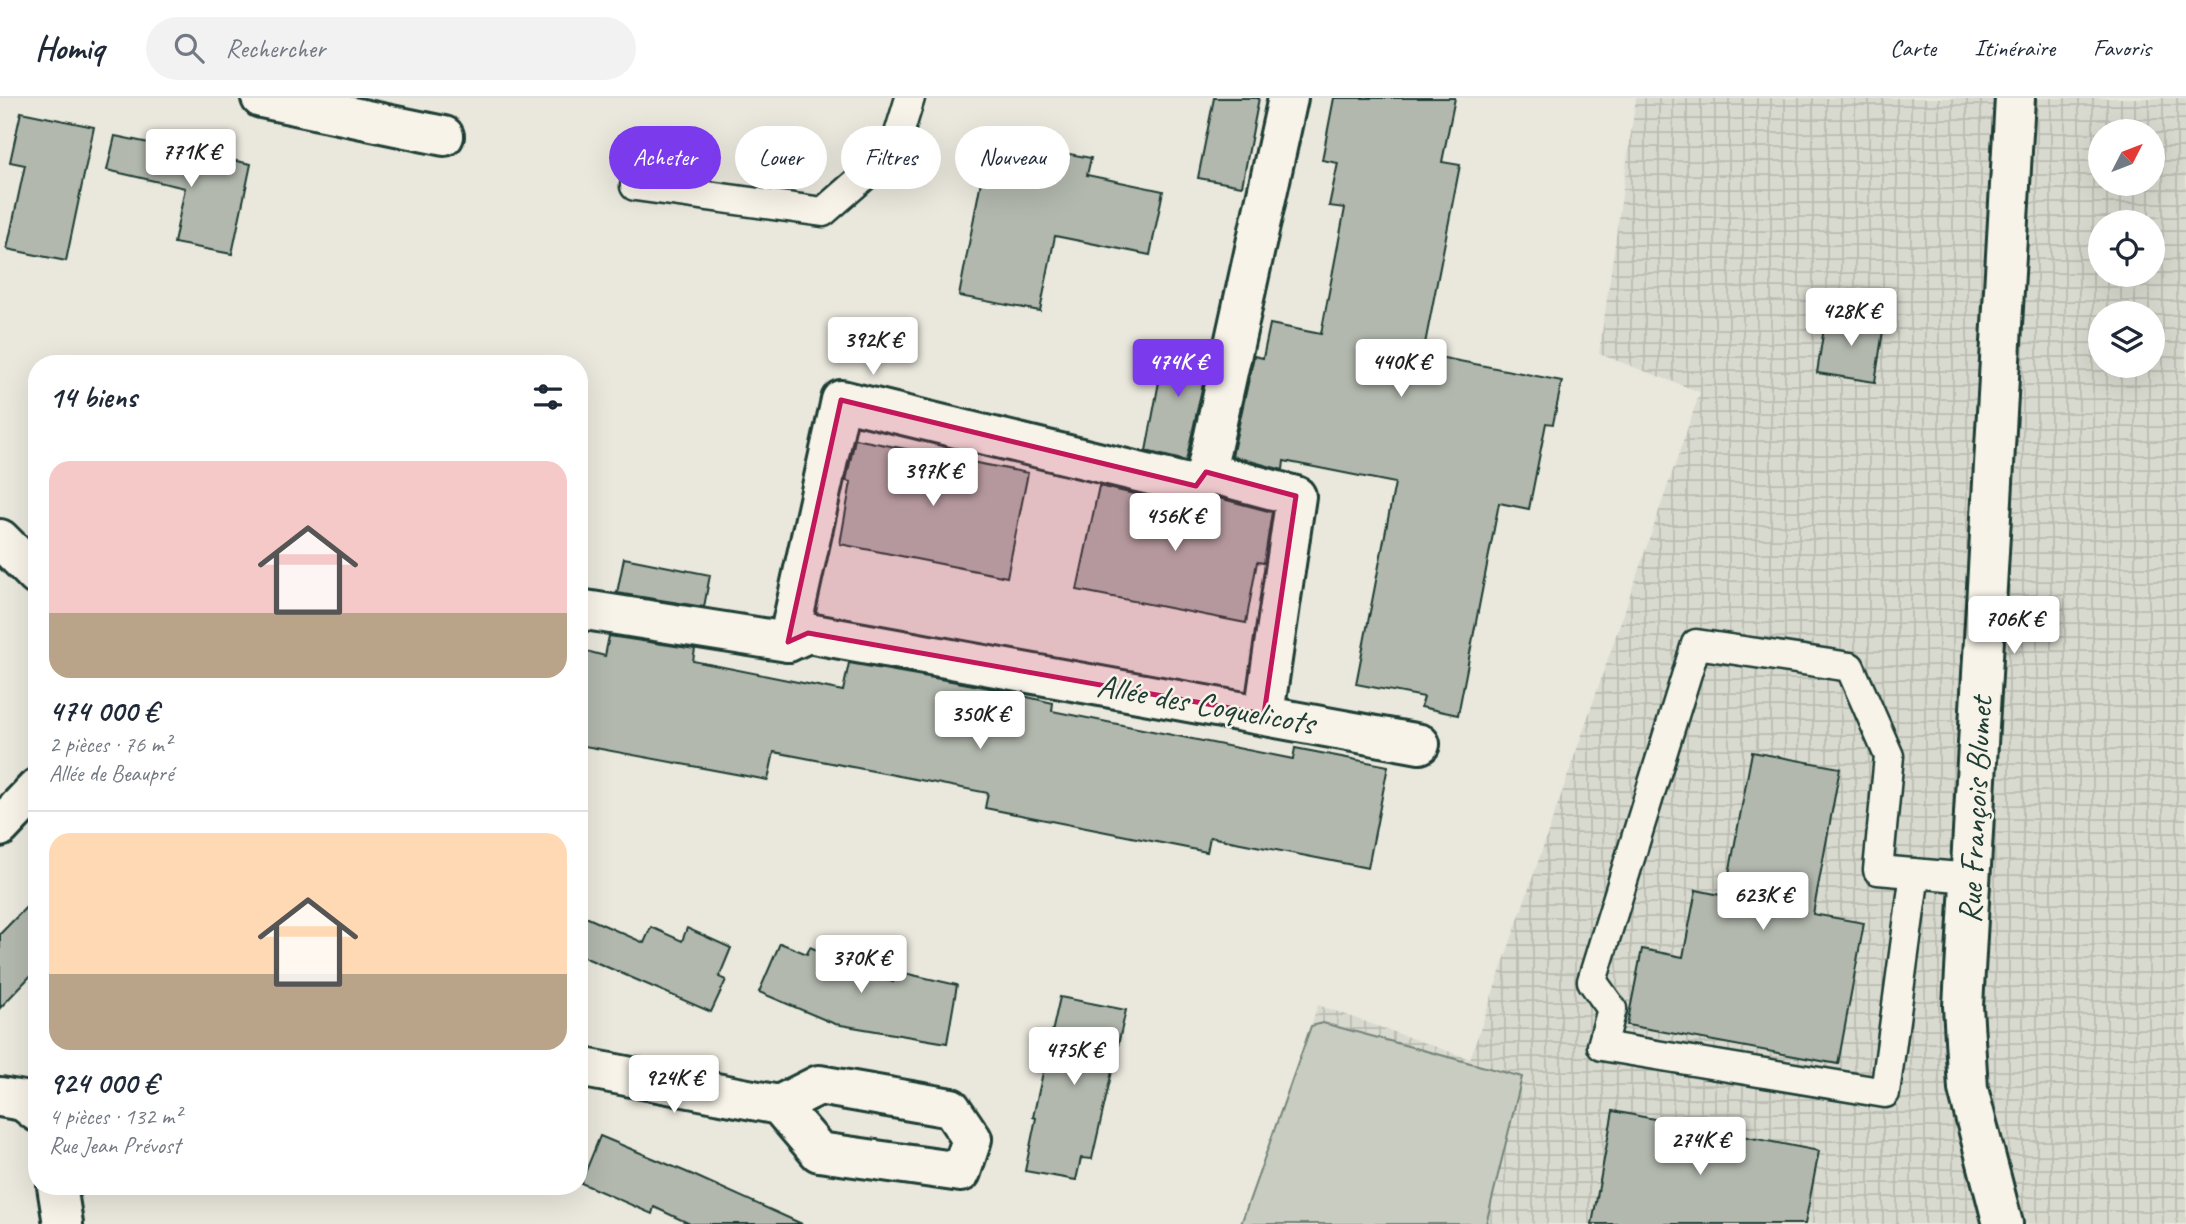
<!DOCTYPE html>
<html lang="fr">
<head>
<meta charset="utf-8">
<style>
	body { margin:0; font-family:Caveat,sans-serif; background:#f2f2f3; color:#1f2937; height:100vh; display:flex; flex-direction:column; font-size:26px; white-space:nowrap }
	* { box-sizing:border-box; margin:0 }
	p { font-size:23px; color:#747a83 }
	.icon { flex:none; width:38px; height:38px; fill:none; stroke:currentColor; stroke-width:2; stroke-linecap:round; stroke-linejoin:round }
	.map { position:relative; flex:1; overflow:hidden }
	.sheet { position:absolute; left:28px; top:257px; width:560px; height:840px; display:flex; flex-direction:column; background:#fff; border-radius:28px; box-shadow:0 7px 28px #0002 }
	.sheet>* { flex:none }
	.top-card { position:absolute; left:609px; top:28px; width:665px; height:63px; display:flex; gap:14px }
	.needle { width:46px; rotate:48deg }
	.buttons { position:absolute; left:2088px; top:21px; display:grid; gap:14px }
	.buttons a { display:grid; place-items:center; width:77px; height:77px; border-radius:50%; background:#fff; box-shadow:0 7px 28px #0002; font-size:35px }
	.price { position:absolute; translate:-50% -60px; padding:0 16px; border-radius:7px; background:#fff; color:#222; font-size:23px; line-height:46px; filter:drop-shadow(0 2px 4px #0008) }
	.price::after { content:''; position:absolute; left:50%; top:42px; width:21px; height:16px; margin-left:-10px; background:inherit; clip-path:polygon(0 0,100% 0,50% 100%) }
	.price.selected { background:#7c3aed; color:#fff }
	ul { padding:0; list-style:none }
	li { display:grid; align-content:center; gap:14px; height:371px; padding:0 21px }
	li+li { border-top:2px solid #e0e1e3 }
	li span { display:grid; place-items:center; height:217px; border-radius:21px; color:#555 }
	li>.icon { margin-inline-start:auto }
	span .icon { width:126px; height:126px; fill:#fffc; stroke-width:1 }
	li b { font-size:30px }
	h2 { display:flex; justify-content:space-between; align-items:center; height:84px; padding:0 21px; font-size:30px }
	.pill { padding:0 24px; border-radius:32px; background:#fff; box-shadow:0 7px 28px #0002; font-size:24px; line-height:63px }
	.pill.selected { background:#7c3aed; color:#fff }
	header { display:flex; align-items:center; gap:42px; box-sizing:border-box; height:98px; padding:0 35px; background:#fff; border-bottom:2px solid #e0e1e3 }
	header strong { font-size:33px }
	nav { display:flex; gap:38px; margin-inline-start:auto; font-size:24px }
	.search { width:490px; height:63px; background:#f2f2f3; display:flex; align-items:center; gap:18px; box-sizing:border-box; padding:0 24px; border-radius:38px; color:#747a83; font-size:26px }
	.map>svg:first-child { display:block }
	.industrial { fill:url(#industrial-grid); fill-rule:evenodd }
	.green { fill:#c8ccc1; stroke:#74847a; stroke-width:2 }
	.building { fill:#b2b8ae; stroke:#1f3d34; stroke-width:2 }
	.lines { fill:none; stroke-linecap:round; stroke-linejoin:round }
	.lane-casing { stroke:#1f3d34; stroke-width:33 }
	.street-casing { stroke:#1f3d34; stroke-width:44 }
	.secondary-casing { stroke:#1f3d34; stroke-width:44 }
	.lane { stroke:#f7f3e8; stroke-width:28 }
	.street { stroke:#f7f3e8; stroke-width:38 }
	.secondary { stroke:#f7f3e8; stroke-width:38 }
	.marked { fill:#c2185b; fill-opacity:0.2; stroke:#c2185b; stroke-width:5; stroke-linejoin:round }
	.labels { text-anchor:middle; dominant-baseline:central; stroke-width:5; stroke-linejoin:round; paint-order:stroke }
	.street-label { font-size:33px; fill:#1f3d34; stroke:#f7f3e8 }
</style>
</head>
<body>
<header>
<strong>Homiq</strong>
<div class="search"><svg class="icon" aria-label="search" viewBox="0 0 24 24"><circle cx="10" cy="10" r="6"/><path d="M15 15l6 6"/></svg>Rechercher</div>
<nav><a>Carte</a><a>Itinéraire</a><a>Favoris</a></nav>
</header>
<div class="map">
<svg width="2186" height="1126" viewBox="0 0 2186 1126">
	<defs>
		<pattern id="industrial-grid" width="8" height="8" patternUnits="userSpaceOnUse" patternTransform="scale(1.75)"><rect width="8" height="8" fill="#d9dacf"/><path d="M0 4h8M4 0v8" fill="none" stroke="#babcb2"/></pattern>
	</defs>
	<rect width="100%" height="100%" fill="#eae8dd"/>
	<filter id="ink" filterUnits="userSpaceOnUse"><feTurbulence type="fractalNoise" baseFrequency=".0143" numOctaves="2"/><feDisplacementMap in="SourceGraphic" scale="14" xChannelSelector="R" yChannelSelector="G"/><feConvolveMatrix kernelMatrix="1 2 1 2 8 2 1 2 1" color-interpolation-filters="sRGB"/></filter>
	<g filter="url(#ink)">
		<path class="industrial" d="M 1636,0 L 2186,0 L 2186,1126 L 1241,1126 L 1318,907 L 1470,961 L 1700,294 L 1599,256 ZM 2100,33 L 2152,33 L 2152,86 L 2100,86 ZM 2100,124 L 2152,124 L 2152,177 L 2100,177 ZM 2100,215 L 2152,215 L 2152,268 L 2100,268 Z"/>
		<polygon class="green" points="1323,925 1522,979 1486,1126 1241,1126 1311,928"/>
		<g class="building">
			<polygon points="1214,0 1259,0 1242,88 1198,80"/>
			<polygon points="1334,0 1455,0 1442,64 1460,67 1423,256 1562,283 1553,326 1546,325 1529,411 1499,405 1458,617 1421,609 1424,599 1356,586 1395,385 1284,363 1283,372 1232,358 1254,258 1263,260 1270,226 1321,236 1345,110 1329,108 1338,65 1322,62"/>
			<polygon points="21,14 94,29 66,163 7,151 25,67 10,64"/>
			<polygon points="115,38 251,66 232,156 174,145 185,90 107,72"/>
			<polygon points="989,41 1091,60 1087,77 1163,93 1150,157 1055,138 1040,213 959,198"/>
			<polygon points="1826,217 1884,226 1875,284 1817,275"/>
			<polygon points="1167,241 1211,250 1186,363 1146,353"/>
			<polygon points="855,341 1028,375 1007,479 840,446 851,384 846,383"/>
			<polygon points="1099,388 1191,409 1204,408 1215,399 1272,414 1264,465 1257,464 1246,525 1077,492"/>
			<polygon points="624,460 710,477 704,509 617,495"/>
			<polygon points="609,538 695,551 693,563 843,593 849,565 985,589 1053,605 1052,613 1293,661 1295,650 1388,668 1368,770 1210,739 1207,754 985,710 988,695 774,654 768,682 579,647 579,551 605,558"/>
			<polygon points="1752,654 1840,670 1813,816 1864,825 1838,966 1627,927 1642,851 1683,859 1696,792 1725,798"/>
			<polygon points="37,798 37,871 0,910 0,836"/>
			<polygon points="579,816 644,845 651,829 682,843 687,830 731,850 719,879 726,882 711,914 579,857"/>
			<polygon points="780,845 807,856 810,849 893,884 895,873 957,887 947,945 835,926 759,894"/>
			<polygon points="1060,899 1126,912 1092,1061 1081,1060 1076,1082 1025,1073 1036,1020 1033,1019"/>
			<polygon points="1613,1013 1819,1053 1805,1126 1592,1126"/>
			<polygon points="600,1038 691,1076 802,1126 690,1126 654,1109 652,1116 581,1085"/>
		</g>
		<g class="lines">
			<g class="lane-casing">
				<g id="lane">
					<polyline points="635,88 823,114 894,52 910,0"/>
					<polyline points="1915,775 1885,995 1602,948 1612,911 1592,883 1696,546 1850,569 1889,658 1878,772 1971,780"/>
				</g>
			</g>
			<g class="street-casing">
				<g id="street">
					<polyline points="261,0 444,38"/>
					<polyline points="0,441 37,478"/>
					<polyline points="579,511 788,544 808,535 1420,646"/>
					<polyline points="788,544 841,302 1196,388 1206,374"/>
					<polyline points="1264,616 1296,398 1206,374 1288,0"/>
					<polyline points="0,729 37,690"/>
					<polyline points="579,969 779,1007 819,987 951,1010 972,1041 961,1074 819,1054 779,1007"/>
					<polyline points="0,999 23,1003 37,1014"/>
					<polyline points="57,1088 63,1126"/>
				</g>
			</g>
			<g class="secondary-casing">
				<polyline id="secondary" points="2003,1126 1968,991 1963,908 2015,0"/>
			</g>
			<use href="#lane" class="lane"/>
			<use href="#street" class="street"/>
			<use href="#secondary" class="secondary"/>
		</g>
	</g>
	<path class="marked" d="M 841,302 L 1196,388 L 1206,374 L 1296,398 L 1264,616 L 808,535 L 788,544 Z"/>
	<g class="labels">
		<g class="street-label">
			<text transform="translate(1206 606) rotate(10)">Allée des Coquelicots</text>
			<text transform="translate(1975 712) rotate(-87)">Rue François Blumet</text>
		</g>
	</g>
</svg>
<div class="buttons">
<a><svg class="needle" viewBox="-14 -14 28 28"><path d="M0-13l5 13h-10z" fill="#e53935"/><path d="M0 13l5-13h-10z" fill="#747a83"/></svg></a>
<a><svg class="icon" aria-label="locate" viewBox="0 0 24 24"><circle cx="12" cy="12" r="6"/><path d="M12 2v4M12 18v4M2 12h4M18 12h4"/></svg></a>
<a><svg class="icon" aria-label="layers" viewBox="0 0 24 24"><path d="M12 4l9 5-9 5-9-5zM3 14l9 5 9-5"/></svg></a>
</div>
<b class="price" style="left:191px;top:91px">771K €</b>
<b class="price" style="left:1851px;top:250px">428K €</b>
<b class="price" style="left:873px;top:279px">392K €</b>
<b class="price selected" style="left:1178px;top:301px">474K €</b>
<b class="price" style="left:1401px;top:301px">440K €</b>
<b class="price" style="left:933px;top:410px">397K €</b>
<b class="price" style="left:1175px;top:455px">456K €</b>
<b class="price" style="left:2014px;top:558px">706K €</b>
<b class="price" style="left:980px;top:653px">350K €</b>
<b class="price" style="left:1763px;top:834px">623K €</b>
<b class="price" style="left:861px;top:897px">370K €</b>
<b class="price" style="left:1074px;top:989px">475K €</b>
<b class="price" style="left:674px;top:1017px">924K €</b>
<b class="price" style="left:1700px;top:1079px">274K €</b>
<div class="top-card">
<a class="pill selected">Acheter</a>
<a class="pill">Louer</a>
<a class="pill">Filtres</a>
<a class="pill">Nouveau</a>
</div>
<section class="sheet">
<h2>14 biens<svg class="icon" aria-label="filters" viewBox="0 0 24 24"><path d="M4 7h16M4 17h16"/><circle cx="9" cy="7" r="2"/><circle cx="15" cy="17" r="2"/></svg></h2>
<ul>
<li><span style="background:linear-gradient(#f6c9c9 70%,#b9a48a 0)"><svg class="icon" aria-label="home" viewBox="0 0 24 24"><path d="M3 11l9-7 9 7M6 9v11h12V9"/></svg></span><div><b>474 000 €</b><p>2 pièces · 76 m²</p><p>Allée de Beaupré</p></div></li>
<li><span style="background:linear-gradient(#ffd9b3 65%,#b9a48a 0)"><svg class="icon" aria-label="home" viewBox="0 0 24 24"><path d="M3 11l9-7 9 7M6 9v11h12V9"/></svg></span><div><b>924 000 €</b><p>4 pièces · 132 m²</p><p>Rue Jean Prévost</p></div></li>
</ul>
</section>
</div>
</body>
</html>
